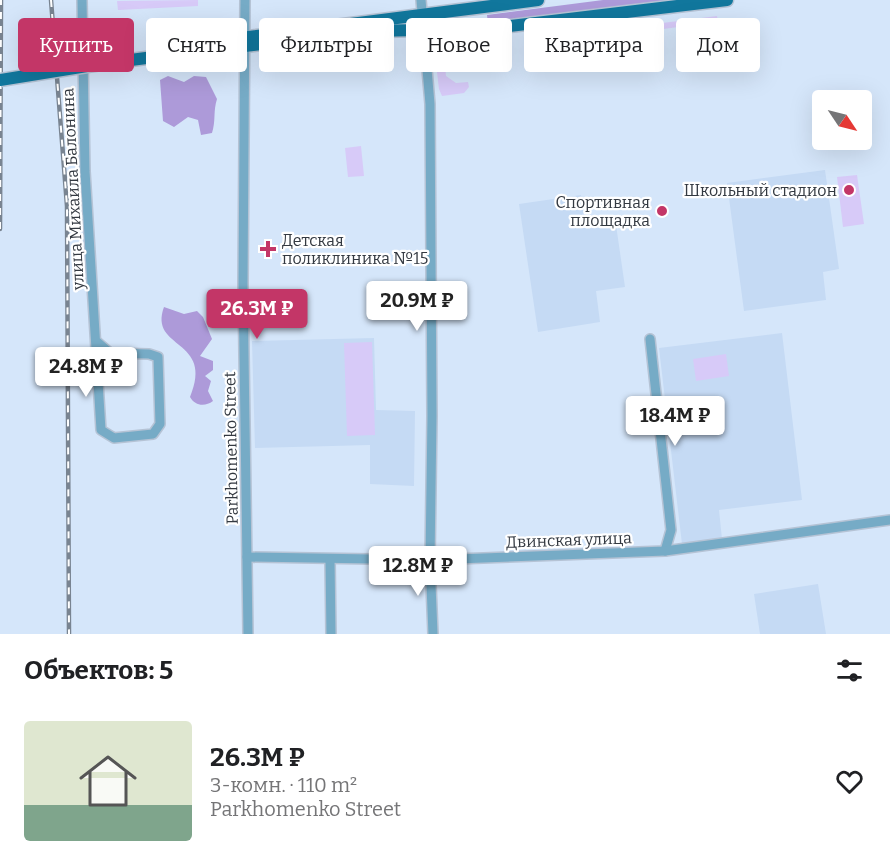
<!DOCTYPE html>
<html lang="ru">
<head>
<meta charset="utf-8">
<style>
	body { margin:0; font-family:Bitter,serif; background:#f2f2f2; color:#202124; height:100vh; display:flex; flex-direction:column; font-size:22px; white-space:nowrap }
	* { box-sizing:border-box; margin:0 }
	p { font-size:20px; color:#757577 }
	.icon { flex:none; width:33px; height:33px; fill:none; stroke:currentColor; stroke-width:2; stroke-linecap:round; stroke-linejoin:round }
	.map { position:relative; height:634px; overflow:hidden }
	.drawer { display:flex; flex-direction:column; background:#fff; flex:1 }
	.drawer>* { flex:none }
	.guide { position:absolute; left:18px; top:18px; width:855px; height:54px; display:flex; gap:12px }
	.needle { width:39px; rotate:125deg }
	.controls { position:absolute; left:812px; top:90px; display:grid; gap:12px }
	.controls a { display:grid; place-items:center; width:60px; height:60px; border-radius:6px; background:#fff; box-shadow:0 6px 24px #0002; font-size:30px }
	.price { position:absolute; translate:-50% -51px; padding:0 14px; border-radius:6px; background:#fff; color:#222; font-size:20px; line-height:39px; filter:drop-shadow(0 2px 3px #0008) }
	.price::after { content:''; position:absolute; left:50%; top:36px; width:18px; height:14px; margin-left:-9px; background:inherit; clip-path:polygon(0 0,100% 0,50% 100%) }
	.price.current { background:#c33667; color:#fff }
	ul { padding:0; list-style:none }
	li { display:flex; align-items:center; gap:18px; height:150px; padding:0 24px }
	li+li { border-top:2px solid #e0e0e0 }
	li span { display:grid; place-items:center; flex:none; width:168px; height:120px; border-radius:6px; color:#555 }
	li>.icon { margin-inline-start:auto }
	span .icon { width:72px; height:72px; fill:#fffc; stroke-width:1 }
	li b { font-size:26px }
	h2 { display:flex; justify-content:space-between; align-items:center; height:72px; padding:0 24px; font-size:26px }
	.tag { padding:0 21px; border-radius:6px; background:#fff; box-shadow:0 6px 24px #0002; font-size:21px; line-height:54px }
	.tag.current { background:#c33667; color:#fff }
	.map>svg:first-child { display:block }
	.built { fill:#c5daf4 }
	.green { fill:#d7caf8 }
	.forest { fill:#ad9ad9 }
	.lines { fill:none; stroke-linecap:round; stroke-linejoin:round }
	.minor-casing { stroke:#b5c3d5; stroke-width:12 }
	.major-casing { stroke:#b5c3d5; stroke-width:15 }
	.minor { stroke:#76abc6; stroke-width:9 }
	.major { stroke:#11779d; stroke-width:12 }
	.rail-casing { stroke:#798491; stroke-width:4.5 }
	.rail { stroke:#fff; stroke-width:2; stroke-dasharray:7; stroke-linecap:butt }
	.major-bridge-casing { stroke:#b5c3d5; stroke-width:15; stroke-linecap:butt }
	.major-bridge { stroke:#11779d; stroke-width:12 }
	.poi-dot { fill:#c33667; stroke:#fff; stroke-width:2 }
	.labels { text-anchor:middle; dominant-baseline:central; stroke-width:4.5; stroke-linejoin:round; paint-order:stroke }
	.street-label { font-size:16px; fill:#333941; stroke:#fff }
	.poi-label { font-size:16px; fill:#333941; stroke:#fff; text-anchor:end }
</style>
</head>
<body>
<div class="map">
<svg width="890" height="634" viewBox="0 0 890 634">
	<rect width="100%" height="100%" fill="#d5e6fa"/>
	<g class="built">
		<polygon points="825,170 839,269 823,272 826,300 744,311 727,183"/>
		<polygon points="581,195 586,229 616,225 625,287 596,291 600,322 538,332 519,204"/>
		<polygon points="782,333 802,500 719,510 722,539 682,544 659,348"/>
		<polygon points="374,338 376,410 415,411 414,486 370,484 370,445 255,448 252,341"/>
		<polygon points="818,584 826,634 760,634 754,594"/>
	</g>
	<g class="green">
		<polygon points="198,0 198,6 118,10 117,1"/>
		<polygon points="717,16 718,22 647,31 647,25"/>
		<polygon points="636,26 637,33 525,48 524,41"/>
		<polygon points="473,45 466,56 453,58 445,66 446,76 456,83 468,82 469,87 464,93 442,96 439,89 435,55 439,50"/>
		<polygon points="361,146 364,176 348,177 345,148"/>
		<polygon points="857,175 864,224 843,227 837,177"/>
		<polygon points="372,342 375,435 347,436 344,343"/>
		<polygon points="726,354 729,376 696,381 693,359"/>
	</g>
	<g class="forest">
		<polygon points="603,0 671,0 488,24 487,15"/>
		<path d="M 168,76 L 184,82 L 194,76 L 206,77 L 217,99 C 213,111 216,121 212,133 L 201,135 L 198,120 L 188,117 L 174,127 L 163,121 L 160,80 Z"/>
		<path d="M 164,307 L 184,314 L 197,311 L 203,317 L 212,339 L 200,356 L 213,361 L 213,370 L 205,376 L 211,381 L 208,391 L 213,401 C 205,407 195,406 190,397 C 215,338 148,350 164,307 Z"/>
	</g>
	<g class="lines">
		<g class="minor-casing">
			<g id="minor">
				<polyline points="82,0 85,171 101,430 114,438 153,434 160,424 158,357 149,354 110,353 96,341"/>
				<polyline points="245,0 243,284 248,634"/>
				<polyline points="421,0 430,104 432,416 430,560 433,634"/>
				<polyline points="650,339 671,530 665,551"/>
				<polyline points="247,557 430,560 665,551 890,520"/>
				<polyline points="330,560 331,634"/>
			</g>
		</g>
		<g class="major-casing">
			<g id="major">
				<polyline points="194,44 538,0"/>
				<path d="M 87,66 C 156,56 226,48 296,40 C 348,34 400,26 452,33 L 727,0"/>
			</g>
		</g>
		<use href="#minor" class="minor"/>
		<use href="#major" class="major"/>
		<g class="rail-casing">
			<g id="rail">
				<polyline points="51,0 67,206 69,634"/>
				<polyline points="0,229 1,0"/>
			</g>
		</g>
		<use href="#rail" class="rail"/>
		<g class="major-bridge-casing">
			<polyline id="major-bridge" points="0,80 87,66"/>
		</g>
		<use href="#major-bridge" class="major-bridge"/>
	</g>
	<g class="poi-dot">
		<circle cx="849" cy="190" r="6"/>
		<circle cx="662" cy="211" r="6"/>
		<path d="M265 240h6v6h6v6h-6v6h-6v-6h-6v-6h6z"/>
	</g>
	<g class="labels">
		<g class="street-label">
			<text transform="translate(73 189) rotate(-93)">улица Михаила Балонина</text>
			<text transform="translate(231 448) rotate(-91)">Parkhomenko Street</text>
			<text transform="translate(569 540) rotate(-2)">Двинская улица</text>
		</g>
		<g class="poi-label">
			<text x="837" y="190">Школьный стадион</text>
			<text x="650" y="202">Спортивная<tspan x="650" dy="18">площадка</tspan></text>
			<text x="282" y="240" text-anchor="start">Детская<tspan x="282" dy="18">поликлиника №15</tspan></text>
		</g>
	</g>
</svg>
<div class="controls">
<a><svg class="needle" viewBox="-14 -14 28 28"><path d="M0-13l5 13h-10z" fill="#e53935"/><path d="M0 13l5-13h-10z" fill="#757577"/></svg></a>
</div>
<b class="price" style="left:417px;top:332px">20.9M ₽</b>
<b class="price current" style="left:257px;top:340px">26.3M ₽</b>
<b class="price" style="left:86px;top:398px">24.8M ₽</b>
<b class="price" style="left:675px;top:447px">18.4M ₽</b>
<b class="price" style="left:418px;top:597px">12.8M ₽</b>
<div class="guide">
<a class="tag current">Купить</a>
<a class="tag">Снять</a>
<a class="tag">Фильтры</a>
<a class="tag">Новое</a>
<a class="tag">Квартира</a>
<a class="tag">Дом</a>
</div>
</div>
<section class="drawer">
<h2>Объектов: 5<svg class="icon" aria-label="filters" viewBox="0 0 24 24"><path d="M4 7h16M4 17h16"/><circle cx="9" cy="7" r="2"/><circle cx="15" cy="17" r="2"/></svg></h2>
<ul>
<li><span style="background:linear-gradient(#dfe7d0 70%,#7fa58c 0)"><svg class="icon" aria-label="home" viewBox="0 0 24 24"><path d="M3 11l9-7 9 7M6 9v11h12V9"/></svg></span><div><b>26.3M ₽</b><p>3-комн. · 110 m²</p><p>Parkhomenko Street</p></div><svg class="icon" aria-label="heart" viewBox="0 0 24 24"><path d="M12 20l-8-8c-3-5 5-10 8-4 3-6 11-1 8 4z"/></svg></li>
</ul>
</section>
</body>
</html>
